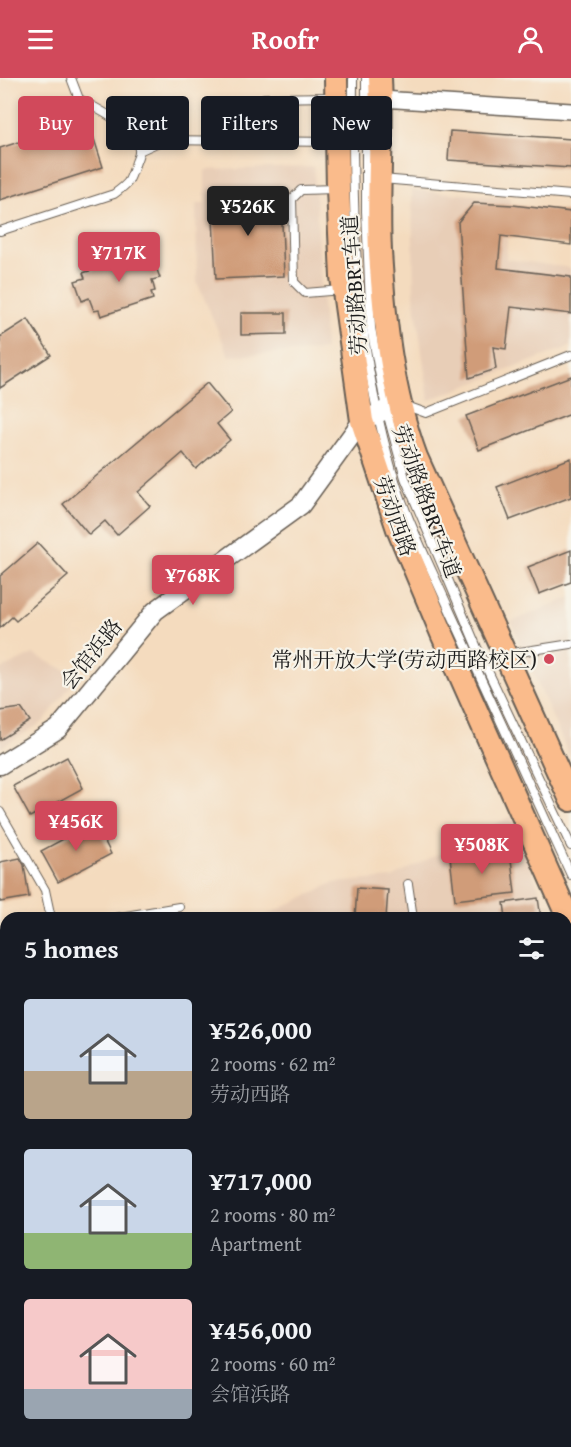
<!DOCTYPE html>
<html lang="en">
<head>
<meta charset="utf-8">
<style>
	body { margin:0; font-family:"Gentium Book Plus","Noto Serif SC",serif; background:#242831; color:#f1f3f6; height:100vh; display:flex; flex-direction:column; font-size:22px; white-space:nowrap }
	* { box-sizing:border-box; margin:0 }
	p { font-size:20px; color:#9ea1a6 }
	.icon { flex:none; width:33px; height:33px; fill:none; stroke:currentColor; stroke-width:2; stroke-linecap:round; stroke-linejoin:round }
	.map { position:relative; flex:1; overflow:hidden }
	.side { position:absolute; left:0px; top:834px; width:572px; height:536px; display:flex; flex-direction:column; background:#171b24; border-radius:18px 18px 0 0; box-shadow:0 3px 9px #0003 }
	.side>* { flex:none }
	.top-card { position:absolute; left:18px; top:18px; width:536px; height:54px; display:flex; gap:12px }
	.price { position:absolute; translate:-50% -51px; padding:0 14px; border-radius:6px; background:#d1495b; color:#fff; font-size:20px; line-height:39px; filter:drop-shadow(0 2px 3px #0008) }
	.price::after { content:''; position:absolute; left:50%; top:36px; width:18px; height:14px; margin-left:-9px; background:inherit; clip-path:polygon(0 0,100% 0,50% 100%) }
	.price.selected { background:#222; color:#fff }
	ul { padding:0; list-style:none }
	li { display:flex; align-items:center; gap:18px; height:150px; padding:0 24px }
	li span { display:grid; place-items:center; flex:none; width:168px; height:120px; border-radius:6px; color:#555 }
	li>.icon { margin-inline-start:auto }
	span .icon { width:72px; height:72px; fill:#fffc; stroke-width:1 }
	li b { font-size:26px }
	h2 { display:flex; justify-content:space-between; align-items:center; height:72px; padding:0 24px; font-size:26px }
	.pill { padding:0 21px; border-radius:6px; background:#171b24; box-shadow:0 3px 9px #0003; font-size:21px; line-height:54px }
	.pill.selected { background:#d1495b; color:#fff }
	header { display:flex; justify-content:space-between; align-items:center; height:78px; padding:0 24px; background:#d1495b; color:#fff; font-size:27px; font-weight:700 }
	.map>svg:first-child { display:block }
	.built { fill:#e8ceb7 }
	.building { fill:#d09c79 }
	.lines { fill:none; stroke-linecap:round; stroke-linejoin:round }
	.service-casing { stroke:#685f55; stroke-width:10 }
	.minor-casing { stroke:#685f55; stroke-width:18 }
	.tertiary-casing { stroke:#685f55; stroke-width:21 }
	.primary-casing { stroke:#685f55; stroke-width:26 }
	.service { stroke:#fff; stroke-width:8 }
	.minor { stroke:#fff; stroke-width:15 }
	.tertiary { stroke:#fff; stroke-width:18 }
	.primary { stroke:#fabb8b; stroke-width:22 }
	.poi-dot { fill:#d1495b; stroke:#f7f3e8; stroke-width:2 }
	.labels { text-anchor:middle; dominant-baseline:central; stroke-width:4.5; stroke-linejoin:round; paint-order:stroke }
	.street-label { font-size:21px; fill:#1c1c1c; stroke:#f7f3e8 }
	.poi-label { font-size:21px; fill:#1c1c1c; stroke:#f7f3e8; text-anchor:end }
</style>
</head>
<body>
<header><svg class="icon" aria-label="menu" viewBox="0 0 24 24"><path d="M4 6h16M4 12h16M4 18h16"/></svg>Roofr<svg class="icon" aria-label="person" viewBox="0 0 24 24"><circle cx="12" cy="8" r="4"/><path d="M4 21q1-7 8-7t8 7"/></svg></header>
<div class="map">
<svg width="571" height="1369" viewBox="0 0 571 1369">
	<rect width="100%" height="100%" fill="#f7f3e8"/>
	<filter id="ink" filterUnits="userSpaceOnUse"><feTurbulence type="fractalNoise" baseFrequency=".0167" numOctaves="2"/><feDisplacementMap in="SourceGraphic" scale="12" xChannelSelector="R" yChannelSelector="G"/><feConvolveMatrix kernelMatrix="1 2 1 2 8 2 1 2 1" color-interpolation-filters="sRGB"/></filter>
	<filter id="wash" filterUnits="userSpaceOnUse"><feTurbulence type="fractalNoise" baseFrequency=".008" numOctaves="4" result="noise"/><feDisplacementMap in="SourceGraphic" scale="24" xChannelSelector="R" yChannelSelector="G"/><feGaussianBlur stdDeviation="1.35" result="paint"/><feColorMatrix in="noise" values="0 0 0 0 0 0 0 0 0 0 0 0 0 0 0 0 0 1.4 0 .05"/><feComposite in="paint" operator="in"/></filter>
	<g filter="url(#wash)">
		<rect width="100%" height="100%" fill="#f4dbbe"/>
		<g class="built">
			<polygon points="314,89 325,272 229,278 197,204 196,126 205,126 205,92"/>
			<polygon points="412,112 510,120 506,181 571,190 571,268 429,322 414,218"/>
			<polygon points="571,519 571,682 511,544"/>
			<polygon points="33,576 78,598 43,644 0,670 0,592"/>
			<polygon points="511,738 550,840 261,840 333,805 392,800"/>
			<polygon points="566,882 571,896 571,982 566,983"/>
			<polygon points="6,992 6,1155 0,1156 0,993"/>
			<polygon points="571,1153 571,1369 514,1369 514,1364 566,1364 566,1154"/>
		</g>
		<g id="blocks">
			<g class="building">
				<polygon points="88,42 103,89 0,122 0,70"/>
				<polygon points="450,53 571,61 571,90 448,82"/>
				<polygon points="281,118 284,198 216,201 212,121"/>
				<polygon points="474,125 513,127 571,134 571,167 501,158 498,190 571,199 571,236 511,229 506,271 493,269 496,291 469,300 458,144"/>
				<polygon points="142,174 144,180 152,178 160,200 152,202 155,213 151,214 153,221 101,238 99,232 94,233 89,220 82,223 75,203 85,200 83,195 95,191 93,186 121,176 122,180"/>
				<polygon points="241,235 286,235 286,256 241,257"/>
				<polygon points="28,241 51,277 0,310 0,259"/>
				<polygon points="571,298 571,336 479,372 466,338"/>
				<polygon points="207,305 231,334 217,346 230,362 196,391 183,375 138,414 150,428 117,457 105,443 89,457 63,426"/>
				<polygon points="571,380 571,419 510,442 497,409"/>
				<polygon points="38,465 68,498 16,543 12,539 0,550 0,498"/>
				<polygon points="571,472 571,504 539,516 528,489"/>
				<polygon points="21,630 30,643 0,662 0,633"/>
				<polygon points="67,679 83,710 30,739 13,708"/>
				<polygon points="95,744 111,776 58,804 41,773"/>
				<polygon points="510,773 515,815 455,822 450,779"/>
				<polygon points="20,780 24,787 29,819 0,824 0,784"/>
				<polygon points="357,810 388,812 386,840 355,840"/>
				<polygon points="538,820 541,840 506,840 504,825"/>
			</g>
		</g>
	</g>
	<g filter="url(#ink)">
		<use href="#blocks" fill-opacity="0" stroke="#685f55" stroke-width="1.5"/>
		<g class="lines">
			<g class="service-casing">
				<g id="service">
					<path d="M 353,0 C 352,130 354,256 389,382 C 402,433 429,485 450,533 C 490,622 531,709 571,797"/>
					<polyline points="366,0 366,133 371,250 386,331 405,400 478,572 571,768"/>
					<polyline points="264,20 334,19"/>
					<polyline points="139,73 163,62 335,64"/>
					<polyline points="382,101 571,117"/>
					<polyline points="336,111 301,112 292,121 294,204 305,215 342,212"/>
					<path d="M 0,153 L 114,116 C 129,105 129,105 135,87 C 136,83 139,78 139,74 C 141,51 96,30 79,21 L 71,0"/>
					<polyline points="404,327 426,335 571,277"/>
					<polyline points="507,576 571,566"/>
					<polyline points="0,734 45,812 51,840"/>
					<polyline points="408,806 413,840"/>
					<polyline points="114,840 179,829"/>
					<polyline points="0,859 6,858"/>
					<polyline points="0,920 6,919"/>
					<polyline points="0,1218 6,1217"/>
					<polyline points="113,1364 113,1369"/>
					<polyline points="501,1364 501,1369"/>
				</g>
			</g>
			<g class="minor-casing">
				<g id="minor">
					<polyline points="381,21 571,33"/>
					<polyline points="566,1141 571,1140"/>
				</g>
			</g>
			<g class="tertiary-casing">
				<polyline id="tertiary" points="0,687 58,651 155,533 301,427 362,343 400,325"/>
			</g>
			<g class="primary-casing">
				<g id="primary">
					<polyline points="336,0 338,111 342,199 362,343 398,451 443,558 571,846"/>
					<path d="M 380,0 C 383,58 377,116 380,173 C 384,241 392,315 416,379 L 571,722"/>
				</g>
			</g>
			<use href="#service" class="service"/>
			<use href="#minor" class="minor"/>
			<use href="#tertiary" class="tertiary"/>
			<use href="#primary" class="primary"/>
		</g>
	</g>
	<circle class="poi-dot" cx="549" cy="581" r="6"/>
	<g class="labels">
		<g class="street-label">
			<text transform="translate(354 207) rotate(-94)">劳动路BRT车道</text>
			<text transform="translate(427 423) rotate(70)">劳动路路BRT车道</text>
			<text transform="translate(395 438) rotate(70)">劳动西路</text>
			<text transform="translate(91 576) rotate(-51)">会馆浜路</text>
		</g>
		<g class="poi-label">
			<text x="537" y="581">常州开放大学(劳动西路校区)</text>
		</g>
	</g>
</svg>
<b class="price selected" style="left:248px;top:159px">¥526K</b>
<b class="price" style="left:119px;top:205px">¥717K</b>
<b class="price" style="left:193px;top:528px">¥768K</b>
<b class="price" style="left:76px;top:774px">¥456K</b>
<b class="price" style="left:482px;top:797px">¥508K</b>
<div class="top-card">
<a class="pill selected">Buy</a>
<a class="pill">Rent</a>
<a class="pill">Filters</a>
<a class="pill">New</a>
</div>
<section class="side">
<h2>5 homes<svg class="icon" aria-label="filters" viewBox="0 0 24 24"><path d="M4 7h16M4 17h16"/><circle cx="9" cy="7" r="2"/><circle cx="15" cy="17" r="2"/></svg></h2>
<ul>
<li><span style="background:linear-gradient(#c9d6e8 60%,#b9a48a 0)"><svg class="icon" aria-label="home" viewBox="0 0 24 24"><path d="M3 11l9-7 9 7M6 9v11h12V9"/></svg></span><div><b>¥526,000</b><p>2 rooms · 62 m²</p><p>劳动西路</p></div></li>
<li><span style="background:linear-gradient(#c9d6e8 70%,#8fb573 0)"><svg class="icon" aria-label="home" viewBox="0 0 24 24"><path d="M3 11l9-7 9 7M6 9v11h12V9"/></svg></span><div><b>¥717,000</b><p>2 rooms · 80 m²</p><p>Apartment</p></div></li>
<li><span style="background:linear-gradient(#f6c9c9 75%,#9aa5b1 0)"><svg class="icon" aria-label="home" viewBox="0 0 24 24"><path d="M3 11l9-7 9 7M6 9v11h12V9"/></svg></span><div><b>¥456,000</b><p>2 rooms · 60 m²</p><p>会馆浜路</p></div></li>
</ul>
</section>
</div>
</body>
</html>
